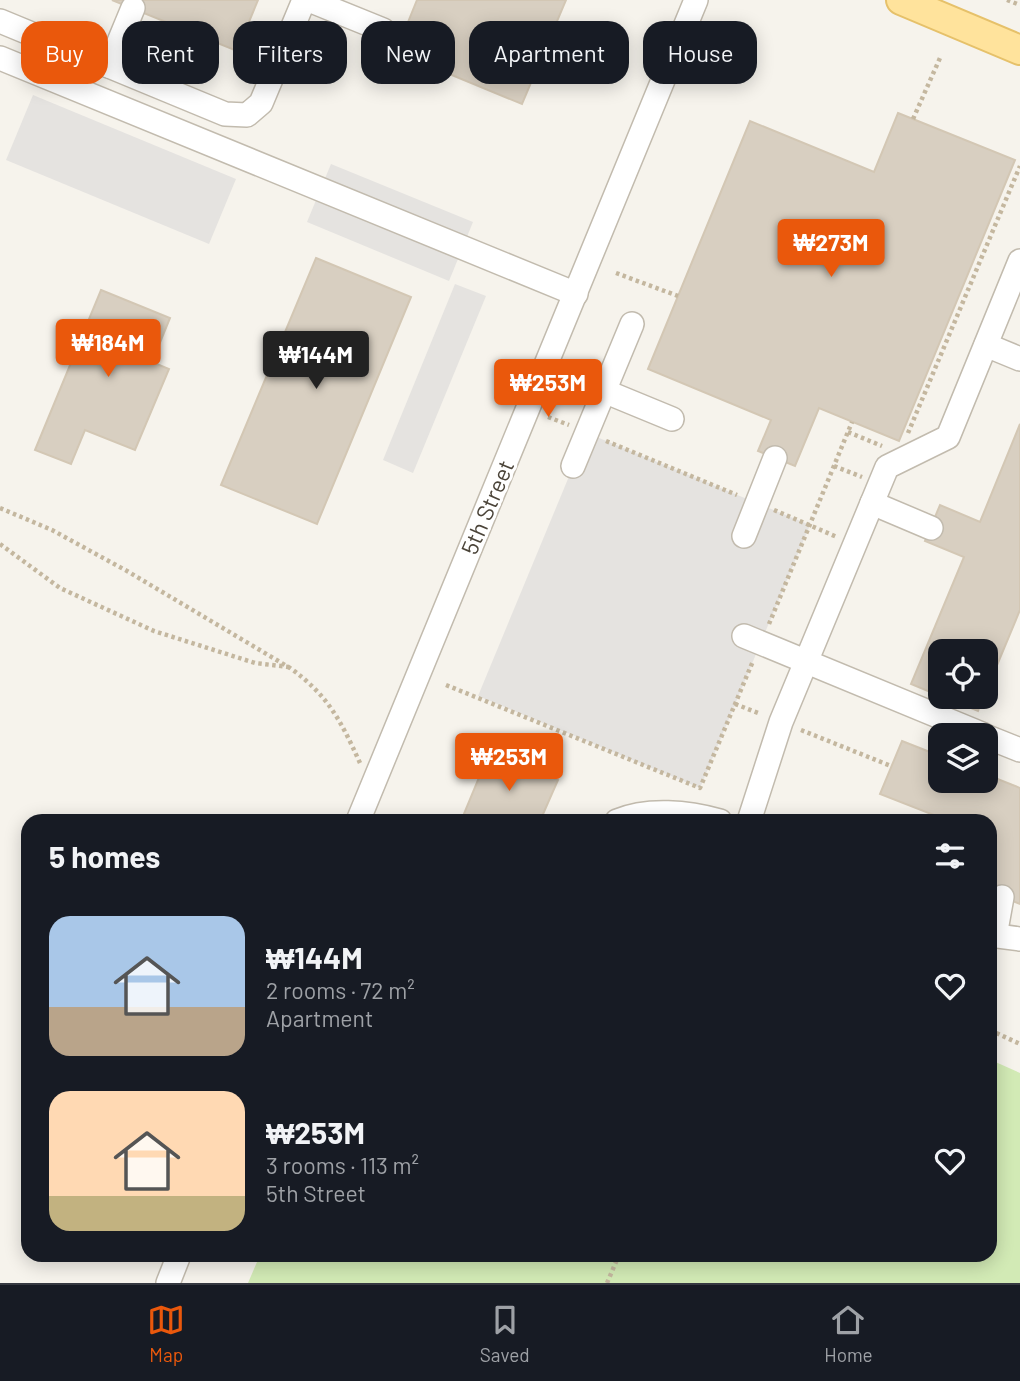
<!DOCTYPE html>
<html lang="en">
<head>
<meta charset="utf-8">
<style>
	body { margin:0; font-family:Barlow,sans-serif; background:#20242c; color:#f1f3f6; height:100vh; display:flex; flex-direction:column; font-size:26px; white-space:nowrap }
	* { box-sizing:border-box; margin:0 }
	p { font-size:23px; color:#9ea1a6 }
	.icon { flex:none; width:38px; height:38px; fill:none; stroke:currentColor; stroke-width:2; stroke-linecap:round; stroke-linejoin:round }
	.map { position:relative; flex:1; overflow:hidden }
	.side { position:absolute; left:21px; top:814px; width:976px; height:448px; display:flex; flex-direction:column; background:#171b24; border-radius:21px; box-shadow:0 4px 18px #0003 }
	.side>* { flex:none }
	.hud { position:absolute; left:21px; top:21px; width:978px; height:63px; display:flex; gap:14px }
	.tools { position:absolute; left:928px; top:639px; display:grid; gap:14px }
	.tools a { display:grid; place-items:center; width:70px; height:70px; border-radius:14px; background:#171b24; box-shadow:0 4px 18px #0003; font-size:35px }
	.price { position:absolute; translate:-50% -60px; padding:0 16px; border-radius:7px; background:#ea580c; color:#fff; font-size:23px; line-height:46px; filter:drop-shadow(0 2px 4px #0008) }
	.price::after { content:''; position:absolute; left:50%; top:42px; width:21px; height:16px; margin-left:-10px; background:inherit; clip-path:polygon(0 0,100% 0,50% 100%) }
	.price.current { background:#222; color:#fff }
	ul { padding:0; list-style:none }
	li { display:flex; align-items:center; gap:21px; height:175px; padding:0 28px }
	li span { display:grid; place-items:center; flex:none; width:196px; height:140px; border-radius:21px; color:#555 }
	li>.icon { margin-inline-start:auto }
	span .icon { width:84px; height:84px; fill:#fffc; stroke-width:1 }
	li b { font-size:30px }
	h2 { display:flex; justify-content:space-between; align-items:center; height:84px; padding:0 28px; font-size:30px }
	.pill { padding:0 24px; border-radius:21px; background:#171b24; box-shadow:0 4px 18px #0003; font-size:24px; line-height:63px }
	.pill.current { background:#ea580c; color:#fff }
	.dock { display:flex; justify-content:space-around; align-items:center; height:98px; border-top:2px solid #363941; background:#171b24; font-size:19px; color:#9ea1a6 }
	.dock a { display:grid; justify-items:center; gap:4px }
	.dock .current { color:#ea580c }
	.map>svg:first-child { display:block }
	.pitch { fill:#d2eab5 }
	.parking { fill:#e5e3e0 }
	.building { fill:#d8cfc1; stroke:#d3c7b4; stroke-width:2 }
	.lines { fill:none; stroke-linecap:round; stroke-linejoin:round }
	.minor-casing { stroke:#c2bbae; stroke-width:26 }
	.major-casing { stroke:#e6c16a; stroke-width:32 }
	.path { stroke:#c4b79f; stroke-width:4.5; stroke-dasharray:3.5 3.5; stroke-linecap:butt }
	.minor { stroke:#fff; stroke-width:23 }
	.major { stroke:#ffe39c; stroke-width:28 }
	.labels { text-anchor:middle; dominant-baseline:central; stroke-width:6; stroke-linejoin:round; paint-order:stroke }
	.street-label { font-size:23px; fill:#4b4439; stroke:#fff }
</style>
</head>
<body>
<div class="map">
<svg width="1020" height="1283" viewBox="0 0 1020 1283">
	<rect width="100%" height="100%" fill="#f6f3ec"/>
	<polygon class="pitch" points="991,1060 1020,1073 1020,1283 248,1283 260,1255 990,1255"/>
	<g class="parking">
		<polygon points="33,95 236,179 209,244 6,160"/>
		<polygon points="331,164 473,222 449,281 307,222"/>
		<polygon points="455,284 486,296 413,473 383,460"/>
		<polygon points="587,433 810,525 700,788 478,696"/>
	</g>
	<g class="building">
		<polygon points="112,0 258,0 237,51"/>
		<polygon points="417,0 566,0 522,104 396,52"/>
		<polygon points="898,113 1015,160 899,441 819,408 795,466 758,451 771,420 648,369 750,121 874,172"/>
		<polygon points="316,258 411,297 317,524 221,485"/>
		<polygon points="101,290 170,318 152,362 169,369 135,450 85,430 71,464 35,450"/>
		<polygon points="1020,424 1020,610 985,694 985,651 940,651 940,696 911,684 964,557 925,541 940,505 980,522"/>
		<polygon points="942,696 984,696 978,711"/>
		<polygon points="902,741 940,756 940,780 985,780 985,774 1020,788 1020,904 990,892 990,853 996,839 990,837 990,821 949,821 880,794"/>
		<polygon points="490,751 558,780 540,821 461,821"/>
	</g>
	<g class="lines">
		<g class="minor-casing">
			<g id="minor">
				<polyline points="309,0 383,30"/>
				<polyline points="0,21 225,114 247,115 261,103 304,0"/>
				<polyline points="0,58 576,294"/>
				<polyline points="109,66 133,8"/>
				<polyline points="986,345 1020,359"/>
				<polyline points="604,391 672,419"/>
				<polyline points="573,466 632,324"/>
				<polyline points="872,503 931,528"/>
				<polyline points="744,536 775,458"/>
				<polyline points="744,636 984,735"/>
				<polyline points="985,736 1020,750"/>
				<polyline points="358,821 696,0"/>
				<path d="M 617,821 C 648,808 688,812 720,821"/>
				<polyline points="749,821 781,722 887,467 948,437 1020,261"/>
				<polyline points="990,935 1020,939"/>
				<polyline points="995,936 1002,897"/>
				<polyline points="168,1283 179,1255"/>
			</g>
		</g>
		<g class="major-casing">
			<polyline id="major" points="901,0 1020,50"/>
		</g>
		<g class="path">
			<polyline points="1007,0 1020,5"/>
			<polyline points="913,119 940,58"/>
			<polyline points="616,273 678,296"/>
			<polyline points="548,417 569,425"/>
			<polyline points="848,432 882,446"/>
			<polyline points="908,433 1020,166"/>
			<polyline points="606,441 737,495"/>
			<polyline points="834,466 862,477"/>
			<path d="M 0,508 L 52,530 L 127,571 L 290,668 C 328,695 341,721 360,763"/>
			<polyline points="774,510 837,537"/>
			<polyline points="0,544 60,588 154,631 255,663 289,667"/>
			<polyline points="769,624 852,422"/>
			<polyline points="446,685 700,788 753,661"/>
			<polyline points="735,704 761,714"/>
			<polyline points="801,730 891,766"/>
			<polyline points="990,1030 1020,1044"/>
			<polyline points="607,1283 619,1255"/>
		</g>
		<use href="#minor" class="minor"/>
		<use href="#major" class="major"/>
	</g>
	<g class="labels">
		<g class="street-label">
			<text transform="translate(487 507) rotate(-67)">5th Street</text>
		</g>
	</g>
</svg>
<div class="tools">
<a><svg class="icon" aria-label="locate" viewBox="0 0 24 24"><circle cx="12" cy="12" r="6"/><path d="M12 2v4M12 18v4M2 12h4M18 12h4"/></svg></a>
<a><svg class="icon" aria-label="layers" viewBox="0 0 24 24"><path d="M12 4l9 5-9 5-9-5zM3 14l9 5 9-5"/></svg></a>
</div>
<b class="price" style="left:831px;top:279px">₩273M</b>
<b class="price" style="left:108px;top:379px">₩184M</b>
<b class="price current" style="left:316px;top:391px">₩144M</b>
<b class="price" style="left:548px;top:419px">₩253M</b>
<b class="price" style="left:509px;top:793px">₩253M</b>
<div class="hud">
<a class="pill current">Buy</a>
<a class="pill">Rent</a>
<a class="pill">Filters</a>
<a class="pill">New</a>
<a class="pill">Apartment</a>
<a class="pill">House</a>
</div>
<section class="side">
<h2>5 homes<svg class="icon" aria-label="filters" viewBox="0 0 24 24"><path d="M4 7h16M4 17h16"/><circle cx="9" cy="7" r="2"/><circle cx="15" cy="17" r="2"/></svg></h2>
<ul>
<li><span style="background:linear-gradient(#a9c7e8 65%,#b9a48a 0)"><svg class="icon" aria-label="home" viewBox="0 0 24 24"><path d="M3 11l9-7 9 7M6 9v11h12V9"/></svg></span><div><b>₩144M</b><p>2 rooms · 72 m²</p><p>Apartment</p></div><svg class="icon" aria-label="heart" viewBox="0 0 24 24"><path d="M12 20l-8-8c-3-5 5-10 8-4 3-6 11-1 8 4z"/></svg></li>
<li><span style="background:linear-gradient(#ffd9b3 75%,#c2b280 0)"><svg class="icon" aria-label="home" viewBox="0 0 24 24"><path d="M3 11l9-7 9 7M6 9v11h12V9"/></svg></span><div><b>₩253M</b><p>3 rooms · 113 m²</p><p>5th Street</p></div><svg class="icon" aria-label="heart" viewBox="0 0 24 24"><path d="M12 20l-8-8c-3-5 5-10 8-4 3-6 11-1 8 4z"/></svg></li>
</ul>
</section>
</div>
<nav class="dock">
<a class="current"><svg class="icon" aria-label="map" viewBox="0 0 24 24"><path d="M3 6l6-2 6 2 6-2v14l-6 2-6-2-6 2zM9 4v14M15 6v14"/></svg>Map</a>
<a><svg class="icon" aria-label="saved" viewBox="0 0 24 24"><path d="M7 4h10v16l-5-4-5 4z"/></svg>Saved</a>
<a><svg class="icon" aria-label="home" viewBox="0 0 24 24"><path d="M3 11l9-7 9 7M6 9v11h12V9"/></svg>Home</a>
</nav>
</body>
</html>
